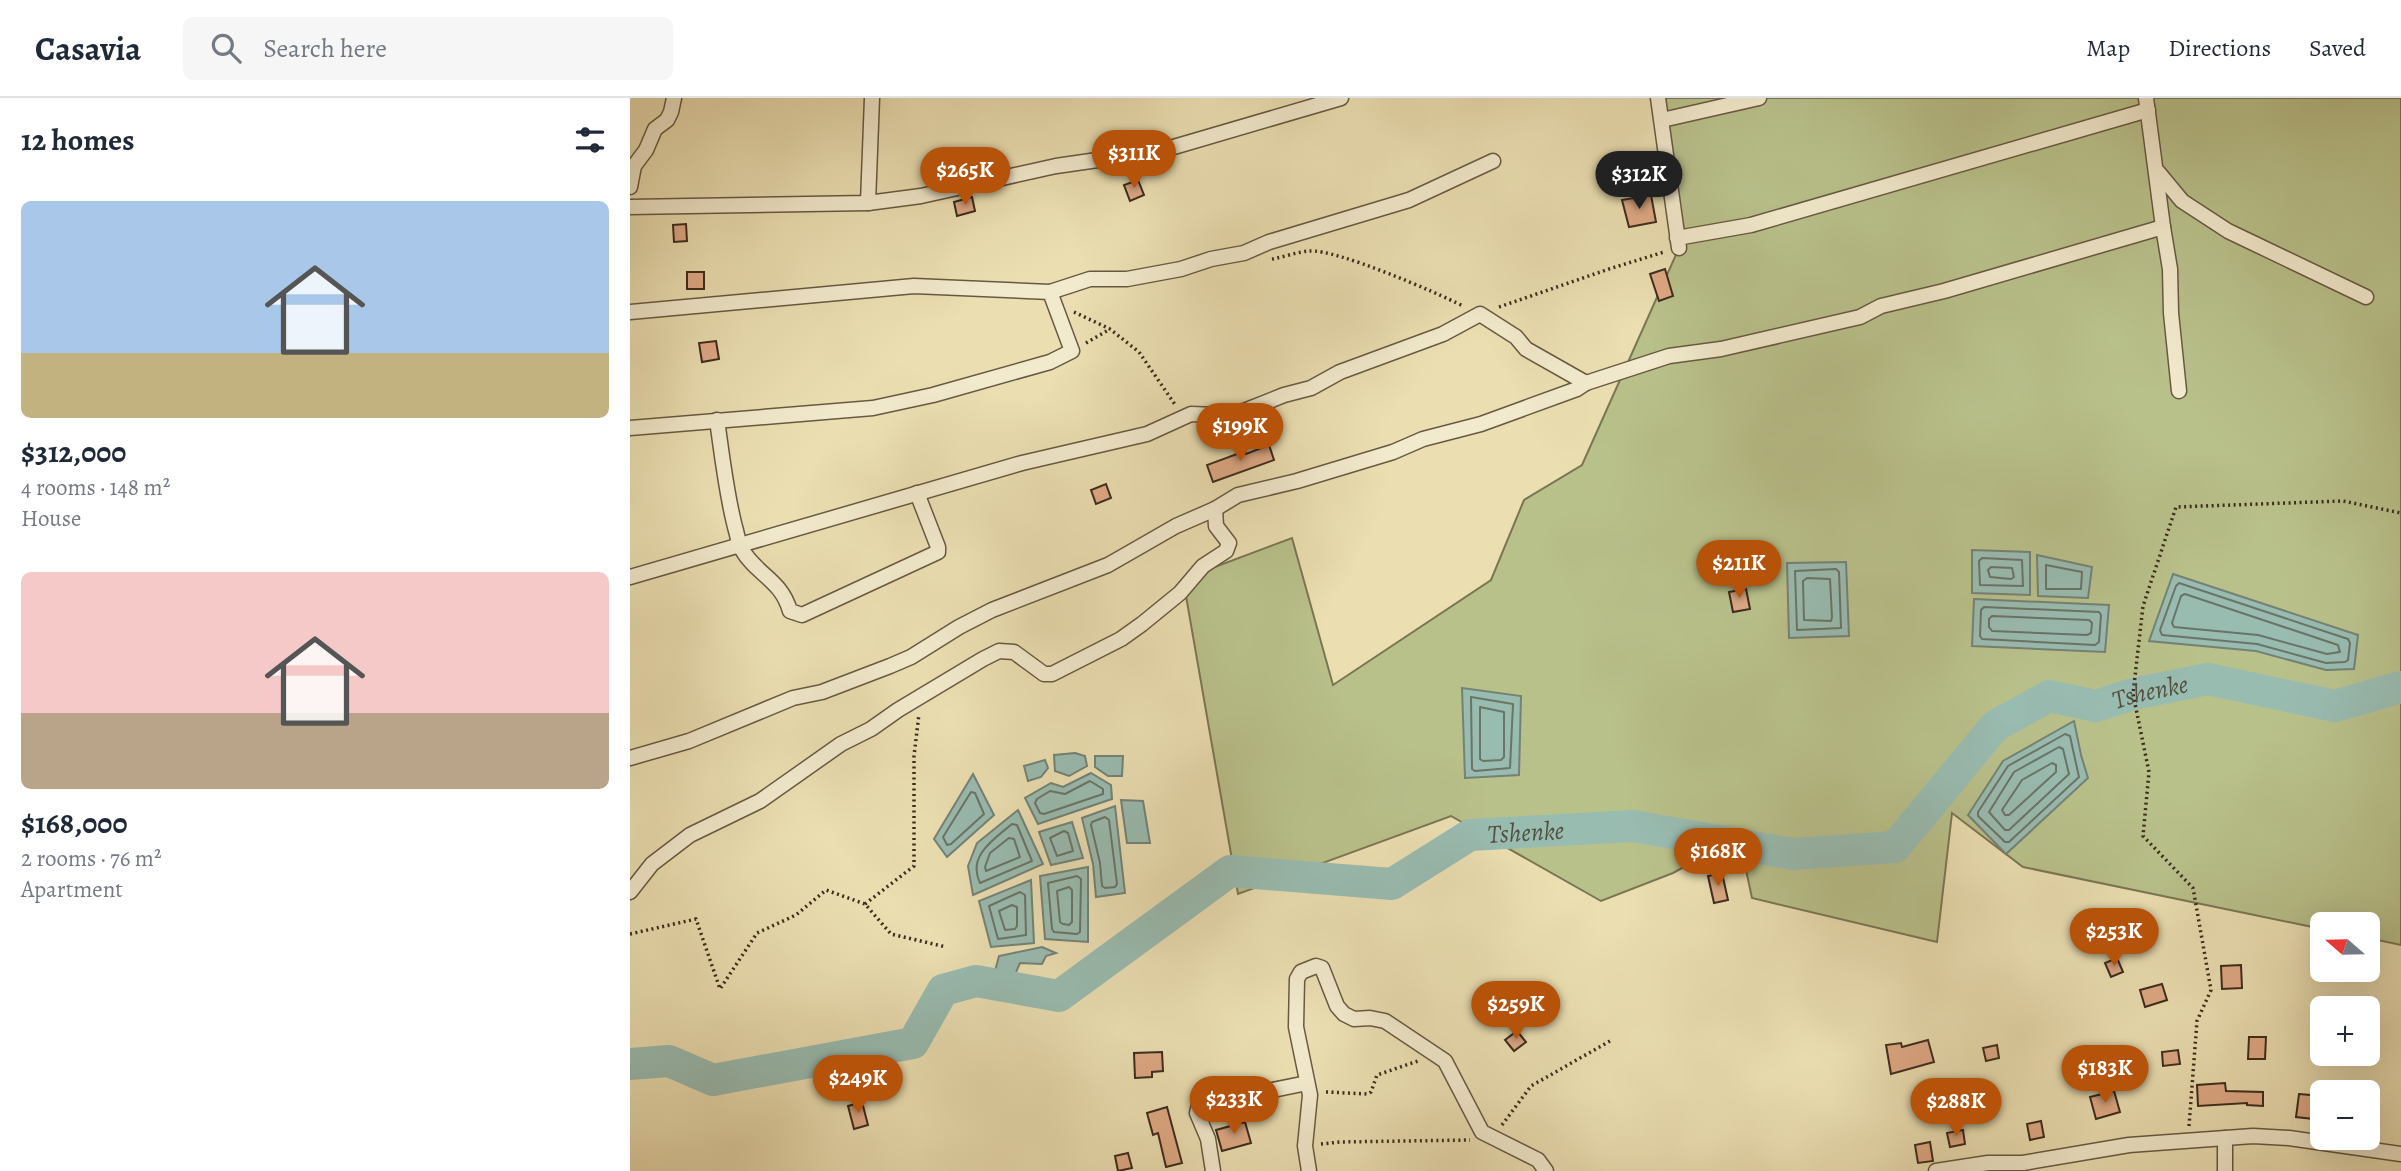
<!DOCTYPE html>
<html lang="en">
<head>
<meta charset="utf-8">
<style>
	body { margin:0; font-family:Alegreya,serif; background:#f6f6f7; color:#1f2937; height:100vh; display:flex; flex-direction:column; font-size:26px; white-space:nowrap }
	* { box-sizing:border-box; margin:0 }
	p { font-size:23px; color:#747a83 }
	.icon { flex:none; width:38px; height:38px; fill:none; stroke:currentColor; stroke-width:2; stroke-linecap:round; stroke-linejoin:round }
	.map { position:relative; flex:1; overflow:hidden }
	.sheet { display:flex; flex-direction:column; background:#fff; width:630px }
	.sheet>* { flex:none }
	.needle { width:46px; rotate:290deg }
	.fabs { position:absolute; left:1680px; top:814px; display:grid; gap:14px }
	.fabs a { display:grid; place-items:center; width:70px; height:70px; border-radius:10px; background:#fff; box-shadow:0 7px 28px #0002; font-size:35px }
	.price { position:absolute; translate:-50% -60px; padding:0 16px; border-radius:24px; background:#b45309; color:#fff; font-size:23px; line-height:46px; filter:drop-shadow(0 2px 4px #0008) }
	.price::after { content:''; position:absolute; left:50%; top:42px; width:21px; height:16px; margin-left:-10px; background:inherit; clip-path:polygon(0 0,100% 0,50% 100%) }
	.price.selected { background:#222; color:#fff }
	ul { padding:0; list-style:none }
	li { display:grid; align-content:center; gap:14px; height:371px; padding:0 21px }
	li span { display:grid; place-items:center; height:217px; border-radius:10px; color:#555 }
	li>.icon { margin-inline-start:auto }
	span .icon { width:126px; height:126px; fill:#fffc; stroke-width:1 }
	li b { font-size:30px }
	h2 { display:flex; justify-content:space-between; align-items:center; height:84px; padding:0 21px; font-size:30px }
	header { display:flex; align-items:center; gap:42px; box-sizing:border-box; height:98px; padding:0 35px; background:#fff; border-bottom:2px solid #e0e1e3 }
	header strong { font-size:33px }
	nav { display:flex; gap:38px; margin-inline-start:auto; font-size:24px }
	.search { width:490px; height:63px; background:#f6f6f7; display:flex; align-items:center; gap:18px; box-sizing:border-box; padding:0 24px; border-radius:10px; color:#747a83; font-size:26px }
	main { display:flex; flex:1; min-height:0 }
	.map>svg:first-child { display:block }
	.green { fill:#b9c18b; stroke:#7a7654; stroke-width:2 }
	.water { fill:#99bcb1; stroke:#748276; stroke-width:2 }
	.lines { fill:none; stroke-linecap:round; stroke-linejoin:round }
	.shore { stroke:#6a7467; stroke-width:2 }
	.river { stroke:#99bcb1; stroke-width:32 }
	.building { fill:#dfaa86; stroke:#3c2c1d; stroke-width:2 }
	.minor-casing { stroke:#685942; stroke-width:17 }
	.path { stroke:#3c2c1d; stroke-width:3.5; stroke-dasharray:2 3.5; stroke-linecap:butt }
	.minor { stroke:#f2eacd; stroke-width:14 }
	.labels { text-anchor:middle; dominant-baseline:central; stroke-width:5; stroke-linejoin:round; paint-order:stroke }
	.water-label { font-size:26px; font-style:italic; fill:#535042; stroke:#f2eacd }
</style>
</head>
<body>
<header>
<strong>Casavia</strong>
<div class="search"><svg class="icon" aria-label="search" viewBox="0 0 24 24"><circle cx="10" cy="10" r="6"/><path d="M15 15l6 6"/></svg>Search here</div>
<nav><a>Map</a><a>Directions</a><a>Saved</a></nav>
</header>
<main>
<section class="sheet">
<h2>12 homes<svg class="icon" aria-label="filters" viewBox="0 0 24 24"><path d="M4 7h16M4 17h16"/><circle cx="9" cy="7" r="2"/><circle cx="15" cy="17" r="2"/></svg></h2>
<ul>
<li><span style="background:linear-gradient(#a9c7e8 70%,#c2b280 0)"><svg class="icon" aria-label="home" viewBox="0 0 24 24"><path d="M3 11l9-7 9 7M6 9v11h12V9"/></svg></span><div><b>$312,000</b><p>4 rooms · 148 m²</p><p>House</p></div></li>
<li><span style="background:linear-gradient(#f6c9c9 65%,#b9a48a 0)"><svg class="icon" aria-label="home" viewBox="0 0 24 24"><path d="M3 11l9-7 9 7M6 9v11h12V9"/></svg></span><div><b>$168,000</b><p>2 rooms · 76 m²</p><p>Apartment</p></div></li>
</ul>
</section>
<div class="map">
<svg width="1771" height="1073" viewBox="0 0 1771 1073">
	<rect width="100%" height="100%" fill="#ebdfb2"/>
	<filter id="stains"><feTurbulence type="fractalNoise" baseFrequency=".00286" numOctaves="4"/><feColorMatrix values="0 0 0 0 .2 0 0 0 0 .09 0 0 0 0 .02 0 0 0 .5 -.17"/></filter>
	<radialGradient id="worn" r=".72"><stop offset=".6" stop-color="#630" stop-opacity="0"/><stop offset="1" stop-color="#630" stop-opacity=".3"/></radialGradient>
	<polygon class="green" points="1028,0 1771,0 1771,847 1738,840 1738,826 1692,826 1692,831 1393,769 1322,715 1307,844 1122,800 1109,739 1043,775 971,803 821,718 608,796 553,481 662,440 703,587 861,482 894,402 952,367 1049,150"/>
	<g class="water">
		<polygon points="1342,452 1400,454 1400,497 1342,495"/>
		<polygon points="1407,457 1462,469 1458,500 1408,498"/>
		<polygon points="1216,464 1219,538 1159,540 1157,465"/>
		<polygon points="1543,476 1728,537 1724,571 1696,572 1626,553 1519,543"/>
		<polygon points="1344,501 1479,507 1475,554 1342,548"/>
		<polygon points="832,590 891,598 889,677 835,680"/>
		<polygon points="1444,623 1451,657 1458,680 1376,756 1338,717 1373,663"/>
		<polygon points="445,655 455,658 457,668 439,678 425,673 424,657"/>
		<polygon points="465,658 493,658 492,678 478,678 465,669"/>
		<polygon points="415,662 418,670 411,679 398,683 394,668"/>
		<polygon points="461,675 481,687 482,701 408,726 395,700 421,685 433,689"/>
		<polygon points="343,676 364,717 317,759 304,741"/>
		<polygon points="491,702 513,703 520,745 497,745"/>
		<polygon points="485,708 495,795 466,799 463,766 452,720"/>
		<polygon points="388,712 413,766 343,797 338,768 347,745"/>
		<polygon points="442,724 453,760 421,767 409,734"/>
		<polygon points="458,769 458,844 415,841 410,778"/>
		<polygon points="401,782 404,845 361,849 349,803"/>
		<polygon points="412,849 426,855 416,858 412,866 390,865 384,879 365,873 369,858"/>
	</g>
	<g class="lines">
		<g class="shore">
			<polygon points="1352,460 1392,462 1393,488 1350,487 1349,463"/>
			<polygon points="1416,467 1452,474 1451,491 1416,491"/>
			<polygon points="1361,469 1382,470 1384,479 1381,481 1360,479 1358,472"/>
			<polygon points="1206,471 1209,474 1211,530 1167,532 1165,473"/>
			<polygon points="1177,480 1200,481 1202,519 1201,523 1174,522 1173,483"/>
			<polygon points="1549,485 1718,541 1720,545 1718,562 1715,564 1696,565 1627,546 1532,537 1530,532 1546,488"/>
			<polygon points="1555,496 1708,547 1710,554 1697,556 1628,537 1544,529 1542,525 1551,498"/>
			<polygon points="1354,509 1469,514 1471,517 1469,544 1465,547 1352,541 1350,538 1351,512"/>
			<polygon points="1362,518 1459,522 1462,525 1461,535 1457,537 1362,533 1359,529 1359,521"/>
			<polygon points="841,599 883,606 880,670 845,673 842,671"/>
			<polygon points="850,609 874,614 874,659 871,662 853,663 850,661"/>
			<polygon points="1435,636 1440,638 1449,679 1379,744 1375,744 1348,718 1348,714 1378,668"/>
			<polygon points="1429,649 1433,651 1439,676 1379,732 1375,732 1359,714 1384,674"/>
			<polygon points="1422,665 1426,667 1426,674 1379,717 1375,717 1372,712 1392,682"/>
			<polygon points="460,683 473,691 473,696 414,716 410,715 405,705 407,701 420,693 435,696"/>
			<polygon points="341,694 345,695 354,716 321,746 317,747 313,739"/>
			<polygon points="475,719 479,722 487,786 485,789 475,790 472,788 470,765 461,727 462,724"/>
			<path d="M 382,726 L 387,727 L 402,763 L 350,785 C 337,758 363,742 382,726 Z"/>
			<polygon points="434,733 438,735 443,753 427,758 420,740"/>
			<polygon points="379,740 384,741 390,759 356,773 355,769 360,755"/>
			<polygon points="447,778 451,781 450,834 447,836 424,834 422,831 418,785"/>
			<polygon points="439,789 442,792 442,824 439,827 433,826 430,824 427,793"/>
			<polygon points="390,794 395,797 396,837 368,841 359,808"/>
			<polygon points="382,807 387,809 387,828 385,831 375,832 369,813"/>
		</g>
		<path class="river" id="s1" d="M 0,966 L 39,963 L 83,982 L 283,945 L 313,892 L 346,883 L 429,898 L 600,773 L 762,786 L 840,737 L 1003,728 L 1163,756 L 1265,749 L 1365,628 L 1419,598 L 1466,608 L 1503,596 L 1578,581 L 1705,608 L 1771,589"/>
	</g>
	<g class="building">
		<polygon points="508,82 514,97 500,103 494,87"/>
		<polygon points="1021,97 1026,124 999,129 992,102"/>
		<polygon points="342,99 345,113 327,118 324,104"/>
		<polygon points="56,126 57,143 44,144 43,127"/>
		<polygon points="1035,171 1043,198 1029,203 1020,176"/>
		<rect x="57" y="174" width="17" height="17"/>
		<polygon points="86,243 89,261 72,264 69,245"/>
		<polygon points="639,347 644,362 583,384 577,367 615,353 616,356"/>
		<polygon points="476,386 481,400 466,406 461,392"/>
		<polygon points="1116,491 1120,511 1103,514 1099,494"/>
		<polygon points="1092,775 1098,802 1084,805 1078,778"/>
		<polygon points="1487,860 1493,874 1481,879 1475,865"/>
		<polygon points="1611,867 1612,890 1592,891 1591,868"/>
		<polygon points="1532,886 1537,902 1515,909 1510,892"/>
		<polygon points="887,933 896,944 884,953 875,942"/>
		<polygon points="1619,939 1636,939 1635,961 1618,961"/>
		<polygon points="1298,942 1304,964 1261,976 1256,947 1271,945 1272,949"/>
		<polygon points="1367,947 1369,960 1356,963 1353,950"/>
		<polygon points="1548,952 1550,966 1533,968 1532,954"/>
		<polygon points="532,954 533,973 522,974 522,979 505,980 504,955"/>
		<polygon points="1595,985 1596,993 1633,994 1633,1008 1617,1007 1617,1005 1568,1008 1567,987"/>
		<polygon points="1484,993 1490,1014 1466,1021 1460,999"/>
		<polygon points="1669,996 1692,998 1692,1022 1666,1019"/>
		<polygon points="232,1004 238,1027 224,1031 218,1008"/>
		<polygon points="537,1009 552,1065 536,1069 528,1035 523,1037 517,1015"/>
		<polygon points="1411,1023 1414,1039 1400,1042 1397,1026"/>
		<polygon points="615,1024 621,1045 592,1053 586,1032"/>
		<polygon points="1333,1032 1335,1046 1320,1049 1317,1035"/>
		<polygon points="1300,1044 1303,1063 1288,1065 1285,1047"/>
		<polygon points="498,1055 502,1070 488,1073 485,1058"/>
	</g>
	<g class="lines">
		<g class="minor-casing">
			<g id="minor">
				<polyline points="1028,0 1049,150"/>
				<polyline points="1516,0 1533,129 1540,171 1541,215 1549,293"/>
				<polyline points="1032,22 1129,0"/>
				<polyline points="1528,74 1552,103 1598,133 1736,199"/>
				<polyline points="0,89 4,68 16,52 25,31 37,22 41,14 44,0"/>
				<polyline points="238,105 242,0"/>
				<polyline points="0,109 238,105 291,98 426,68 530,53 711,0"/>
				<polyline points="1047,140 1121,127 1518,12"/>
				<polyline points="420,194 460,181 497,181 551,171 581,161 614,155 639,144 779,102 863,63"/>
				<polyline points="0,214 284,188 420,194 442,253 420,264 303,297 243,310 0,330"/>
				<path d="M 87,322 C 92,357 96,394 105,429 C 107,435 108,444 111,450 C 126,477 151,481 160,513 L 172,517 L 308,454 L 308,449 L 287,395"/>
				<polyline points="0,479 392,365 517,336 561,316 586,317 614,313 654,297 681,290 710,274 813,236 850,216 886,239 896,251 956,285"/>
				<polyline points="0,660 59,643 163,600 192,594 260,568 281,559 329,529 362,512 478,467 546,428 585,411 608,397 667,383 763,354 793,341 851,326 947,291 956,285 1039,258 1091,251 1230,219 1251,208 1314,193 1533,129"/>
				<polyline points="0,794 22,766 60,737 130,703 211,646 241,631 268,612 353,561 369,553 384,554 414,576 422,576 491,541 512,526 550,495 573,468 596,453 599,445 586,428 585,411"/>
				<polyline points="1595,1040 1595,1073"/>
				<polyline points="583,1073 578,1041 567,1015 569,1007 677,985"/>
				<polyline points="679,1073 675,1048 680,997 666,929 667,881 671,874 686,868 692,870 707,908 714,916 724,921 740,920 755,923 815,963 852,1034 908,1062 916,1073"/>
				<polyline points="1306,1073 1358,1065 1393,1065 1499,1047 1623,1038 1659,1040 1771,1056"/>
			</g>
		</g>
		<g class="path">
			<path d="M 642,161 C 654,159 667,154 679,153 C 707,151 805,194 833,208"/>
			<polyline points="869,209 979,171 1034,154"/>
			<polyline points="444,214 480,231 509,254 546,308"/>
			<polyline points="456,245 480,231"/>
			<polyline points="235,806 284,768 284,658 289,616"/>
			<polyline points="0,836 66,821 90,891 127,835 166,817 196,792 235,806 261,836 316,849"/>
			<polyline points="696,994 738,996 741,994 747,977 788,963"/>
			<polyline points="872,1027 901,988 980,943"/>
			<polyline points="1559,1028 1567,923 1581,892 1563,790 1513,738 1519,674 1503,596 1513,508 1546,409 1713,403 1771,415"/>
			<polyline points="691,1046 710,1044 840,1042"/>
		</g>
		<use href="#minor" class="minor"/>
	</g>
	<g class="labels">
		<g class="water-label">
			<text stroke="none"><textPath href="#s1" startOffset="1687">Tshenke</textPath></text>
			<text stroke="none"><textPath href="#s1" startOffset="992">Tshenke</textPath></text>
		</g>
	</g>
	<rect width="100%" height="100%" filter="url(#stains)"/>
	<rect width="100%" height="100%" fill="url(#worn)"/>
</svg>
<div class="fabs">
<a><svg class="needle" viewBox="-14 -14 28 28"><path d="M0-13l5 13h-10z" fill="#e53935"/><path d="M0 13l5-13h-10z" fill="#747a83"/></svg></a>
<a>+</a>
<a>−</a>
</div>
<b class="price" style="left:504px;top:92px">$311K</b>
<b class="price" style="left:335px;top:109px">$265K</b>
<b class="price selected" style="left:1009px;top:113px">$312K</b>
<b class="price" style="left:610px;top:365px">$199K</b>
<b class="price" style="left:1109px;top:502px">$211K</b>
<b class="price" style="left:1088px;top:790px">$168K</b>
<b class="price" style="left:1484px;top:870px">$253K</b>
<b class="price" style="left:886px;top:943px">$259K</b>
<b class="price" style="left:1475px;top:1007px">$183K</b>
<b class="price" style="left:228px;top:1017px">$249K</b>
<b class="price" style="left:604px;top:1038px">$233K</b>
<b class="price" style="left:1326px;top:1040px">$288K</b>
</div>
</main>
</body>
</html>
